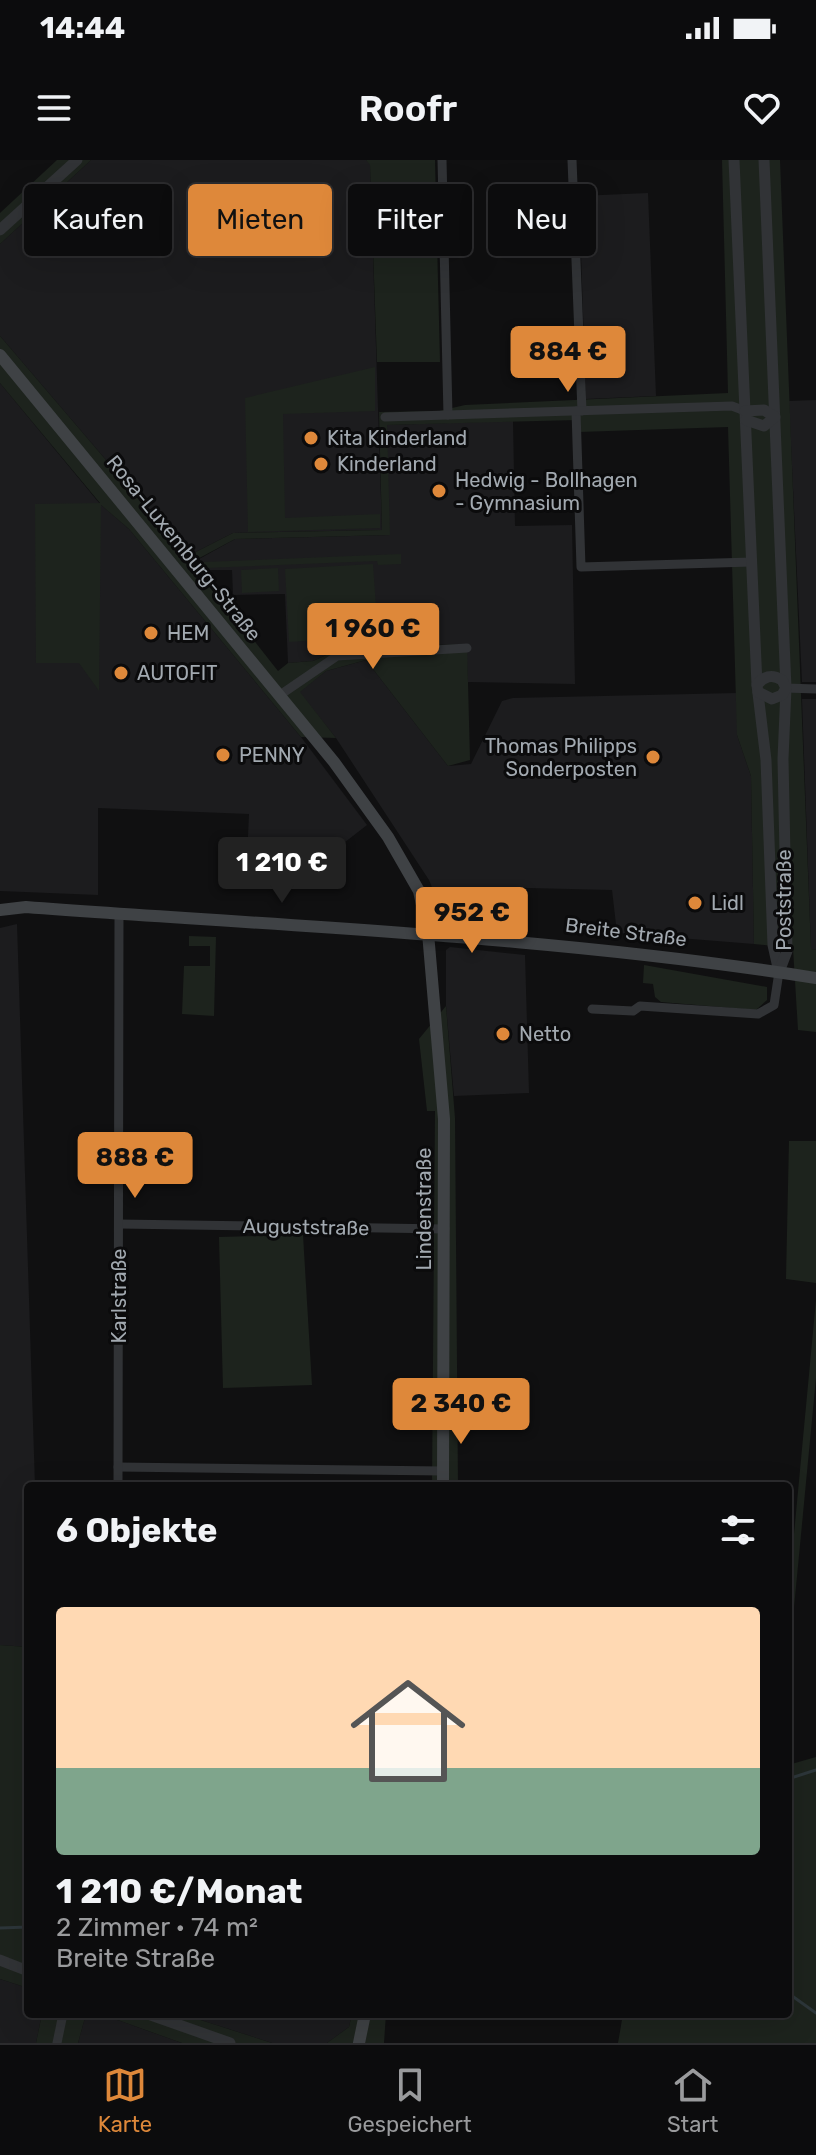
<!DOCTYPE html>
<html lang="de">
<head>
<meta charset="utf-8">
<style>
	body { margin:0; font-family:Rubik,sans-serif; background:#151516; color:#f1f3f6; height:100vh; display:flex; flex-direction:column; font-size:30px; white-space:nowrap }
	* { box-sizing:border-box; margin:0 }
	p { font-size:26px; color:#9a9b9d }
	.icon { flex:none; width:44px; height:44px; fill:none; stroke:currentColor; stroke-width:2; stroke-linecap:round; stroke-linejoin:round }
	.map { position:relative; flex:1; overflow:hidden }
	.details { position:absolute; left:24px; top:1322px; width:768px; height:536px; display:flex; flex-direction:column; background:#0c0c0d; border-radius:8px; box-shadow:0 8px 32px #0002,0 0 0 2px #2c2c2e }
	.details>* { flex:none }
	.guide { position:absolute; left:24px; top:24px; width:768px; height:72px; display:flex; gap:16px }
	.price { position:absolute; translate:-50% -68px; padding:0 18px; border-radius:8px; background:#de883a; color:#111; font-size:26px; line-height:52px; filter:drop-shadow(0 2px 4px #0008) }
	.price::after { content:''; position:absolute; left:50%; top:48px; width:24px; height:18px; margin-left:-12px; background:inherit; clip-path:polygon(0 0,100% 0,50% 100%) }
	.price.current { background:#222; color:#fff }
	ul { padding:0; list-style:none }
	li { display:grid; align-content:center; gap:16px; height:424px; padding:0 32px }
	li+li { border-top:2px solid #2c2c2e }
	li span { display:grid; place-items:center; height:248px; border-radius:8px; color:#555 }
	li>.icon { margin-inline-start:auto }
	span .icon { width:144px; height:144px; fill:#fffc; stroke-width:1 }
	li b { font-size:34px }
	h2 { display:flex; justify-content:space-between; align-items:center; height:96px; padding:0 32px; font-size:34px }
	.chip { padding:0 28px; border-radius:8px; background:#0c0c0d; box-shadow:0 8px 32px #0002,0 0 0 2px #2c2c2e; font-size:28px; line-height:72px }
	.chip.current { background:#de883a; color:#111 }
	.status { display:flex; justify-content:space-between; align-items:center; height:56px; padding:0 40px; background:#0c0c0d; direction:ltr }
	.status svg { height:22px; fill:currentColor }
	header { display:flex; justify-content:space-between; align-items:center; height:104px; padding:0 32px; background:#0c0c0d; font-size:36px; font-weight:600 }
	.dock { display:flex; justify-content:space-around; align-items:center; height:112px; border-top:2px solid #2c2c2e; background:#0c0c0d; font-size:22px; color:#9a9b9d }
	.dock a { display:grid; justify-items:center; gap:4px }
	.dock .current { color:#de883a }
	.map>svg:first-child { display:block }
	.built { fill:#1c1c1e; fill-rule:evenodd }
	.green { fill:#1d231d }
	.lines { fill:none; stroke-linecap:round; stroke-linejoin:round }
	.stream { stroke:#2d363a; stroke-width:3 }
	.minor { stroke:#313336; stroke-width:9 }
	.tertiary { stroke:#313336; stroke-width:11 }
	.secondary { stroke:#3f4245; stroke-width:12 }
	.poi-dot { fill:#de883a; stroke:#0b0b0c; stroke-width:3 }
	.labels { text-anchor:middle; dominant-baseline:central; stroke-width:6; stroke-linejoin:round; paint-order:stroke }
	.poi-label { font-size:20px; fill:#a2a9b0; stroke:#0b0b0c; text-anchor:start }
	.street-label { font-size:20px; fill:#a2a9b0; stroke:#0b0b0c }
</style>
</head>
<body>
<div class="status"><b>14:44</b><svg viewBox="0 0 49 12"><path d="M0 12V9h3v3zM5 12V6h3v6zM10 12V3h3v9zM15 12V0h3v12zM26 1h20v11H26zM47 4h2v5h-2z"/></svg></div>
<header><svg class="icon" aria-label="menu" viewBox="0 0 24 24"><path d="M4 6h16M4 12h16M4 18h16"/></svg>Roofr<svg class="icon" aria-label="heart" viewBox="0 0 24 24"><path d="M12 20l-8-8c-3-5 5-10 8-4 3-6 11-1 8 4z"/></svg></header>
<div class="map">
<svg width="816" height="1883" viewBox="0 0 816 1883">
	<rect width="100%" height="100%" fill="#101011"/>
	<g class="built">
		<polygon points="91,0 366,0 370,4 382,370 233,373 188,396 0,176 0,84"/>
		<polygon points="648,33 656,236 586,239 579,36"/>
		<path d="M 0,223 L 100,344 L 129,369 L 301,577 L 367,665 L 322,700 L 320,719 L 246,720 L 249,654 L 98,648 L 98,735 L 0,731 ZM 100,344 L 98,529 L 80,503 L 36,503 Z"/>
		<polygon points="816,240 816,522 802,522 789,241"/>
		<polygon points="513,261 515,366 572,365 575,524 468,522 466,484 406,486 405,480 377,482 377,488 333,492 313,501 288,503 285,434 233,435 232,410 198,410 192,403 235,379 389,375 386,265"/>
		<polygon points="366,500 448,606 471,604 502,541 513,538 737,533 737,575 751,616 754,784 617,773 612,730 491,727 464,731 462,762 446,761 429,720 336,578 299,532 326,511"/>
		<polygon points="802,539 816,539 816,790 811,789"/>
		<polygon points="17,764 35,1326 28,1326 28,1487 0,1485 0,768"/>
		<polygon points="450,787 525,795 529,933 454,936 446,846 446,790"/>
		<polygon points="0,1819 28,1828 28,1854 42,1854 36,1883 0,1883"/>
		<polygon points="86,1854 101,1854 182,1883 78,1883"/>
		<polygon points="182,1854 352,1854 349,1867 327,1883 272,1883"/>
	</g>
	<g class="green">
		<polygon points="57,0 91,0 0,84 0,53"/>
		<polygon points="366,0 435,0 440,202 377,202 370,5"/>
		<polygon points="722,0 780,0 811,789 816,790 816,872 798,870 793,788 754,784 751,616 737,575 728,267 579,272 578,260 387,265 390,375 235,379 192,402 278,511 288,503 313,501 333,492 376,488 377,482 405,480 406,486 467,484 470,600 448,606 366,500 326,511 300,532 336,578 301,577 129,369 101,345 99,531 79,503 36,503 35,344 100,343 0,223 0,176 188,396 233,373 382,370 379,252 439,251 465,245 728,233"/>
		<polygon points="375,207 375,251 283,254 285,358 380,354 380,368 248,372 245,238"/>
		<polygon points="401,394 401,404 378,405 377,401 204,408 204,402"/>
		<polygon points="373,404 378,476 289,482 285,409"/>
		<polygon points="278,408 279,431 242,433 241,410"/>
		<polygon points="189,776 216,777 214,856 182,854 184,806 210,806 210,786 189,786"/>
		<polygon points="644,805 767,827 767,840 756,850 661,842 655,837 653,824 643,823"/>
		<polygon points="446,846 455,958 458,1326 432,1326 435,951 427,951 419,879"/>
		<polygon points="789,981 816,981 816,1123 786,1119"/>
		<polygon points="303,1075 312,1225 223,1228 219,1077"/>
		<polygon points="816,1140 816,1218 788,1510 788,1438"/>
		<polygon points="0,1485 28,1487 28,1828 0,1819"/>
		<polygon points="816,1597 816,1883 618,1883 623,1854 788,1854 788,1605"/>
		<polygon points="42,1854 86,1854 78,1883 36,1883"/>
		<polygon points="101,1854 182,1854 272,1883 182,1883"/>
		<polygon points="352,1854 386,1854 384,1883 327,1883 349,1867"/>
	</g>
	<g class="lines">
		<g class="stream">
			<polyline points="788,1619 816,1610"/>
			<polyline points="0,1768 28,1767"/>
			<polyline points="788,1833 816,1853"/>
		</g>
		<g class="minor">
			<polyline points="442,0 448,255"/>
			<polyline points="572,0 582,251"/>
			<polyline points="576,251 581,407 752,402"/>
			<polyline points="385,257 732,246 745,251"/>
			<polyline points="786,528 816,529"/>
			<polyline points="280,535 337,496 467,488"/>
			<polyline points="592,849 633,851 640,846 758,854 774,845 779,812"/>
			<polyline points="119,1064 445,1069"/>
			<polyline points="118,1307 443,1311"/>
			<polyline points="118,1326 119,753"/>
			<polyline points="57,1883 63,1854"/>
		</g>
		<g class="tertiary">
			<polyline points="734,0 757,525 766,600 773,785 779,812"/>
			<polyline points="764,0 786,528 783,599 787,791 779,812"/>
			<polyline points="0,70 77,0"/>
			<polyline points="745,251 764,250 775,257 764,266 746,260"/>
			<path d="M 757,525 C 764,516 772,514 782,520 L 786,528 L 782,535 L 772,539 L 758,532"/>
			<polyline points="0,1800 28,1811"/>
			<polyline points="148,1854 230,1883"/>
		</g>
		<g class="secondary">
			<polyline points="0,195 334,602 388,677 419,731 428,773 444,959 443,1326"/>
			<path d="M 0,750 L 26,747 C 292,767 552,776 816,818"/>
			<polyline points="359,1883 365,1854"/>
		</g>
	</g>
	<g class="poi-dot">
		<circle cx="311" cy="278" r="8"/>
		<circle cx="321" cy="304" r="8"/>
		<circle cx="439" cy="331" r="8"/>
		<circle cx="151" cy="473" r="8"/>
		<circle cx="121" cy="513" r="8"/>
		<circle cx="223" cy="595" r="8"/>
		<circle cx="653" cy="597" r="8"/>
		<circle cx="695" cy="743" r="8"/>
		<circle cx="503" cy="874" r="8"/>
	</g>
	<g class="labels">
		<g class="poi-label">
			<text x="327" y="278">Kita Kinderland</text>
			<text x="337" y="304">Kinderland</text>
			<text x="455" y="320">Hedwig - Bollhagen<tspan x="455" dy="23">- Gymnasium</tspan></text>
			<text x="167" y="473">HEM</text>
			<text x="137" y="513">AUTOFIT</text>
			<text x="637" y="586" text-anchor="end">Thomas Philipps<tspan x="637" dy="23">Sonderposten</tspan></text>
			<text x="239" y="595">PENNY</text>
			<text x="711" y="743">Lidl</text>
			<text x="519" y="874">Netto</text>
		</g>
		<g class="street-label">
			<text transform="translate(184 388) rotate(51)">Rosa-Luxemburg-Straße</text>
			<text transform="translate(784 740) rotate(-90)">Poststraße</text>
			<text transform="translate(626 772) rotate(7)">Breite Straße</text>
			<text transform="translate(424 1049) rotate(-90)">Lindenstraße</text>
			<text transform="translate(306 1067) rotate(1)">Auguststraße</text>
			<text transform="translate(119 1136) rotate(-90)">Karlstraße</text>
		</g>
	</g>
</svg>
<b class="price" style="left:568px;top:234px">884 €</b>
<b class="price" style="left:373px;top:511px">1 960 €</b>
<b class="price current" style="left:282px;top:745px">1 210 €</b>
<b class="price" style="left:472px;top:795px">952 €</b>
<b class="price" style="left:135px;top:1040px">888 €</b>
<b class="price" style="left:461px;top:1286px">2 340 €</b>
<div class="guide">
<a class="chip">Kaufen</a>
<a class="chip current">Mieten</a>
<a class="chip">Filter</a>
<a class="chip">Neu</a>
</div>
<section class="details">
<h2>6 Objekte<svg class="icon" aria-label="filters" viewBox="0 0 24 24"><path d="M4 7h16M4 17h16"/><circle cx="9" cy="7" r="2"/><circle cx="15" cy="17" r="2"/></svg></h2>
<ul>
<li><span style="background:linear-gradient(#ffd9b3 65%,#7fa58c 0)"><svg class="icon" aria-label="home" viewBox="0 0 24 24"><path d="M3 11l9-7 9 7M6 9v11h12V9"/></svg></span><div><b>1 210 €/Monat</b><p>2 Zimmer · 74 m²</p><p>Breite Straße</p></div></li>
</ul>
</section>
</div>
<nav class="dock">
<a class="current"><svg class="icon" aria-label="map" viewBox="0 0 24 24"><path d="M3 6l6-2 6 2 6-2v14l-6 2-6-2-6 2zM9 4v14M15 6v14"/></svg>Karte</a>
<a><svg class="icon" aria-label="saved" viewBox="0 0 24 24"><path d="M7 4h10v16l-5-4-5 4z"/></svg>Gespeichert</a>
<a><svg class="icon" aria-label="home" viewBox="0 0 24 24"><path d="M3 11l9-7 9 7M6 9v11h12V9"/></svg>Start</a>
</nav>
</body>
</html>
